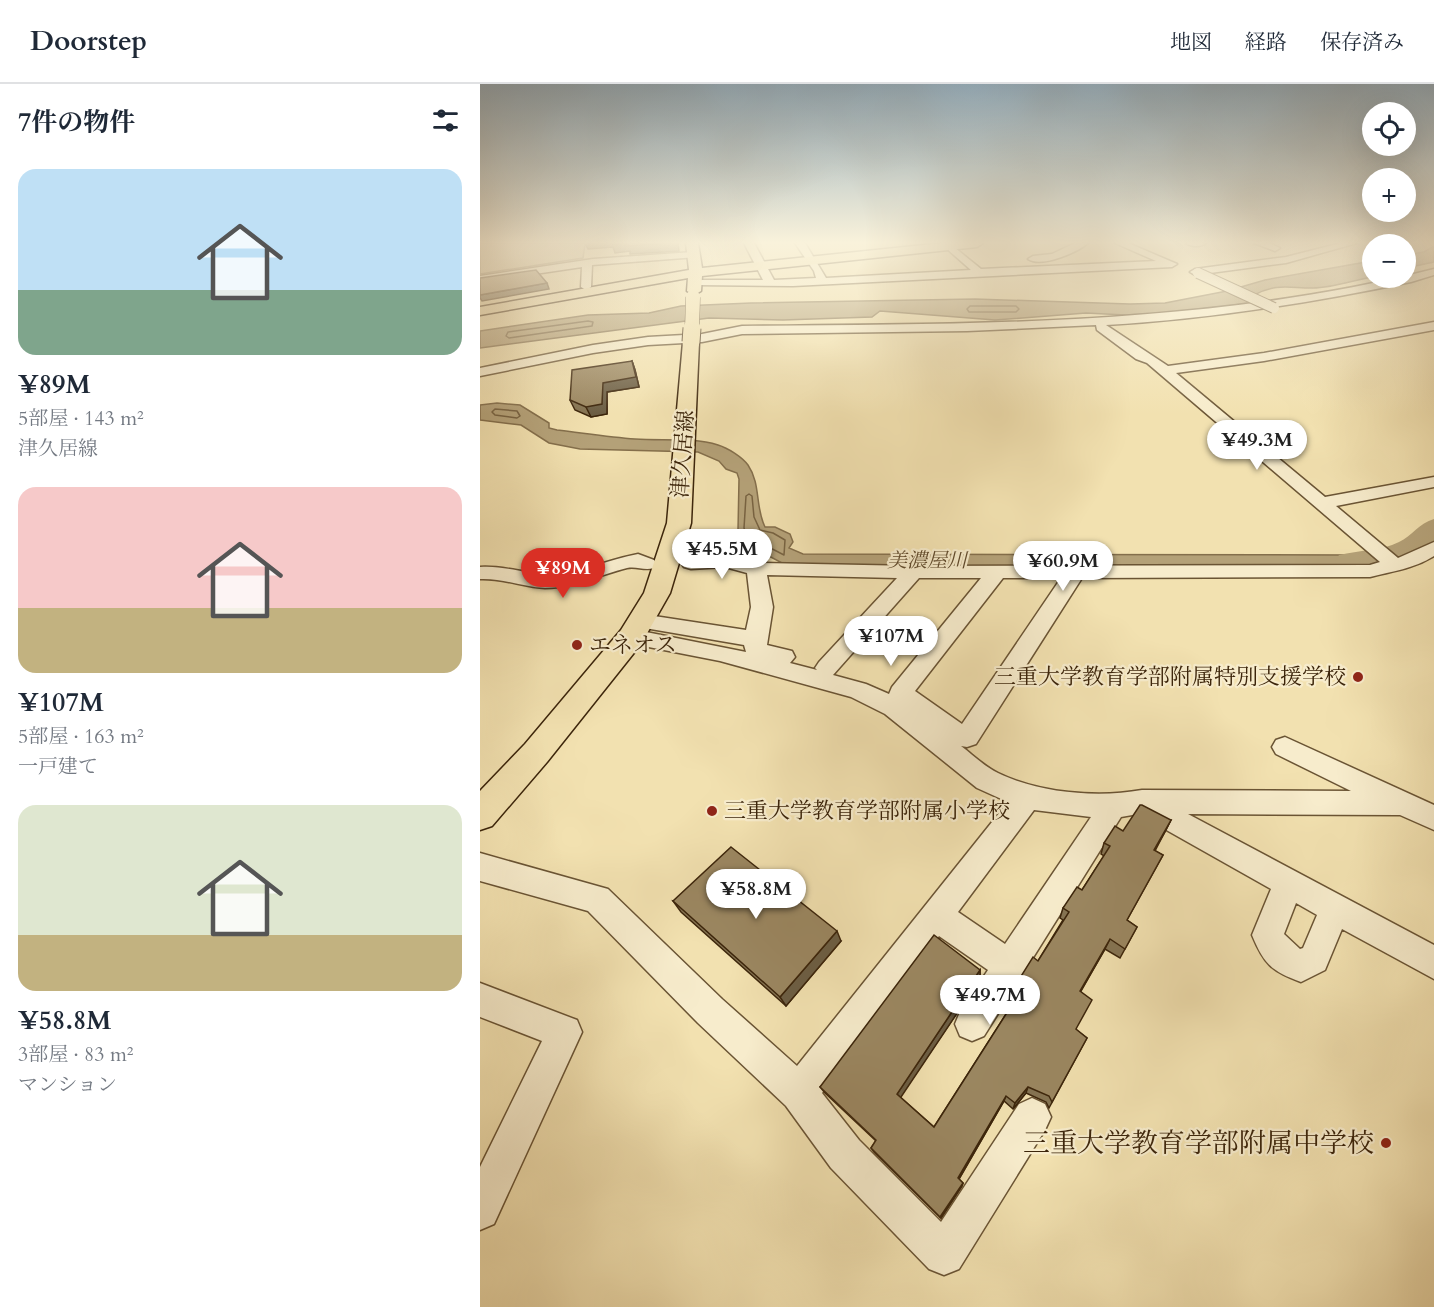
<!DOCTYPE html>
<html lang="ja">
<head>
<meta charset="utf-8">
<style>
	body { margin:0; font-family:Cardo,"Noto Serif JP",serif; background:#f2f2f3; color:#1f2937; height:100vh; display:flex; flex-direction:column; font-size:22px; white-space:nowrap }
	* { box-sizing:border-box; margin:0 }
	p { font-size:20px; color:#747a83 }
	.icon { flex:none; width:33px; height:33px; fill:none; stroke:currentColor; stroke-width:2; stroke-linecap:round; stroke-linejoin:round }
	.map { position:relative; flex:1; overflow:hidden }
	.panel { display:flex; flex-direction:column; background:#fff; width:480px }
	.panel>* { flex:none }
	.buttons { position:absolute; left:882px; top:18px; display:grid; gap:12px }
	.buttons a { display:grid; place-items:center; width:54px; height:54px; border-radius:50%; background:#fff; box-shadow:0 6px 24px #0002; font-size:30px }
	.price { position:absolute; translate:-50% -51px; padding:0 14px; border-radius:21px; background:#fff; color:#222; font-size:20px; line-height:39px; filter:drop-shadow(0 2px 3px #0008) }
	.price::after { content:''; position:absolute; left:50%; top:36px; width:18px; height:14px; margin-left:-9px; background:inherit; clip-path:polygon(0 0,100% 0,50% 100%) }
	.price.selected { background:#d93025; color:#fff }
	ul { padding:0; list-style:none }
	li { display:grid; align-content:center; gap:12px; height:318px; padding:0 18px }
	li span { display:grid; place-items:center; height:186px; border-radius:18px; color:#555 }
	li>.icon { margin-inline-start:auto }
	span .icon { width:108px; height:108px; fill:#fffc; stroke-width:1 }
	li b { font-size:26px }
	h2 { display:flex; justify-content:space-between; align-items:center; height:72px; padding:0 18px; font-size:26px }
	header { display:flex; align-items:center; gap:36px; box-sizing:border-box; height:84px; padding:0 30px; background:#fff; border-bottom:2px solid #e0e1e3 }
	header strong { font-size:28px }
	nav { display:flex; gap:33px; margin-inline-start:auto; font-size:21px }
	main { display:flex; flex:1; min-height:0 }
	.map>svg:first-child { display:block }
	.green { fill:#d3c194; stroke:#887350; stroke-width:1.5 }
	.water { fill:#b4a178; stroke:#846f4c; stroke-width:1.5 }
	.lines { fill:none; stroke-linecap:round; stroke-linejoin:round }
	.shore { stroke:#786342; stroke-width:1.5 }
	.river { fill:#b4a178; fill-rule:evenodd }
	.minor-casing { stroke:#6a5434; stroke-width:3 }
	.major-casing { stroke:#3c250b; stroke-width:3 }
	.minor { fill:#f7eccc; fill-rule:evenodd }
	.major { fill:#f2e1b0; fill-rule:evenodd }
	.minor-bridge-casing { stroke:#6a5434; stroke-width:12; stroke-linecap:butt }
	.major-bridge-far1-casing { stroke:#3c250b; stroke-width:15; stroke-linecap:butt }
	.major-bridge-casing { stroke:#3c250b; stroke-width:19; stroke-linecap:butt }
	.minor-bridge { stroke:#f7eccc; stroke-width:10 }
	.major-bridge-far1 { stroke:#f2e1b0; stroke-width:14 }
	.major-bridge { stroke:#f2e1b0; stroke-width:17 }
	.wall { fill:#857453; stroke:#3c250b; stroke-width:1.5 }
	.shaded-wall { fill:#6c5e44; stroke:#3c250b; stroke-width:1.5 }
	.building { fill:#9b8761; stroke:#3c250b; stroke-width:1.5 }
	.poi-dot { fill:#8f2418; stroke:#f7eccc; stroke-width:2 }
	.labels { text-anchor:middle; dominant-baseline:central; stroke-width:4.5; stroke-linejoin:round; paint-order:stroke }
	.far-water-label { font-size:20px; font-style:italic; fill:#604a2c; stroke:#f7eccc }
	.street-label { font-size:22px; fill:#3c250b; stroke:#f7eccc }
	.poi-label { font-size:22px; fill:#3c250b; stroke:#f7eccc; text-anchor:start }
	.near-poi-label { font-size:27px; fill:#3c250b; stroke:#f7eccc; text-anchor:end }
</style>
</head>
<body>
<header>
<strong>Doorstep</strong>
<nav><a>地図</a><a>経路</a><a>保存済み</a></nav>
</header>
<main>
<section class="panel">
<h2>7件の物件<svg class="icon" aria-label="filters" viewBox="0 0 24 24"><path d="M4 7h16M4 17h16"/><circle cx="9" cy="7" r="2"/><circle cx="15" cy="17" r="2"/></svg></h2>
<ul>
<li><span style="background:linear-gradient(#bfe0f5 65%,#7fa58c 0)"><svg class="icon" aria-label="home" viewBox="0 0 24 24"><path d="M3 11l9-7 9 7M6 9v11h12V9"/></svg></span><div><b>¥89M</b><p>5部屋 · 143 m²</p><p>津久居線</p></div></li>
<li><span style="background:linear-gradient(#f6c9c9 65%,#c2b280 0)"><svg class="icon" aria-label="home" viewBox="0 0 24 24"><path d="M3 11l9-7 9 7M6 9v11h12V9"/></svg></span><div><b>¥107M</b><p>5部屋 · 163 m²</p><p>一戸建て</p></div></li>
<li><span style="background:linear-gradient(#dfe7d0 70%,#c2b280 0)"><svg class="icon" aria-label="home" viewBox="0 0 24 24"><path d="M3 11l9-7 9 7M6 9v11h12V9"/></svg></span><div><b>¥58.8M</b><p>3部屋 · 83 m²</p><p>マンション</p></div></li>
</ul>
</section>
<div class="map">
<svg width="954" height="1223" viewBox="0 0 954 1223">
	<rect width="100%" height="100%" fill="#f2e1b0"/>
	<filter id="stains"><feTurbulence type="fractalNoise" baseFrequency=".00333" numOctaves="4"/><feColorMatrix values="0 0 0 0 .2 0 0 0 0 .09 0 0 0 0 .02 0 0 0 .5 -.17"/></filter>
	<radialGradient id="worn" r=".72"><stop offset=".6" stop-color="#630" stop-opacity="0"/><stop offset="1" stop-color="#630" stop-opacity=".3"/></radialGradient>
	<polygon class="green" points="0,159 105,159 103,174 0,190"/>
	<g class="water">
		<polygon points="954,162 954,178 926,184 926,171 944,168"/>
		<path d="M 892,177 L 892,193 C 874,196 852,204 833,204 C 808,204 797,199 774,211 L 773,219 L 685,229 L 645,231 L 606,229 L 515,236 L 400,227 L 392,233 L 303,236 L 229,234 L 0,264 L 0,247 L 108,231 L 169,229 L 201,222 L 271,219 L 495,215 L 650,220 L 685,219 L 747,207 L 785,196 Z"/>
		<path d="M 17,319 L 40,321 L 69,339 L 69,344 L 77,346 C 103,349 129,353 155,355 C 182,357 213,353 238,361 C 248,364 262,373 268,381 C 281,400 275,423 285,443 L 295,443 L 310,450 L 313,458 L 309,464 L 323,470 L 870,471 L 894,468 L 905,479 L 883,482 L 368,482 L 302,479 L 268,461 L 262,456 L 258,446 L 259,395 L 257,389 L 246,385 L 239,377 L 218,368 L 100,365 L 69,359 L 41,341 L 0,336 L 0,321 Z"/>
	</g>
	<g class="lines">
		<g class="shore">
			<polygon points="490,222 536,222 539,225 536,228 489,228 487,225"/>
			<polygon points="108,237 113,238 112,242 29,254 26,252 28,248"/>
			<polygon points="15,325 37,327 40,332 37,334 15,331 12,328"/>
			<polygon points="269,410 272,412 274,433 280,446 293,449 305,456 304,471 267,452 264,444 266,412"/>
		</g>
		<path class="river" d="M 954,435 L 954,457 C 949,461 945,466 939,469 C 922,479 879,488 859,483 L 855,477 L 859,471 C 879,466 901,467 919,458 C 932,452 939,439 954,435 Z"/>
		<g class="minor-casing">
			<g id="minor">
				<polygon points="264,159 274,159 294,196 336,194 334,187 315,159 325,159 346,194 491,186 466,164 464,162 469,159 501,185 676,177 635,159 648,159 697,180 692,183 313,202 218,201 218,197 222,196 283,196"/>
				<path d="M 595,159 L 608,159 C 596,169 561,184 548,175 L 553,172 L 572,170 Z"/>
				<path d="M 706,159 L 726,159 C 722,163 710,163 706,159 Z"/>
				<polygon points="774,159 789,159 800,164 795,167"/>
				<polygon points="861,159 877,159 806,179 715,191 710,188 715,185 806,173"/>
				<polygon points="213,168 217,169 217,173 112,181 111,203 106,206 101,203 102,183 0,198 0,192 113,175"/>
				<path d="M 954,185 L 954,191 L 931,198 C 831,219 728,235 626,241 L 688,282 L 784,269 L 954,238 L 954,246 L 784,277 L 696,289 L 845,413 L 954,393 L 954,403 L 856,422 L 918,474 L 954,458 L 954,472 C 933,485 913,487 890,493 L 602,494 L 496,660 L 487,663 L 481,662 C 493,671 505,683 518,689 C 559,709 617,714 662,706 L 871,707 L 796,670 L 792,663 L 796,656 L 805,653 L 954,721 L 954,746 L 920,731 L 708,730 L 954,861 L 954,895 L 862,845 L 845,886 L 821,898 C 791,887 784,880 772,851 L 791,805 L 658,730 L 641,733 L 504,952 L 492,957 L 480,952 L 475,940 L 480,928 L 508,886 L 459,852 L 342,1009 L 379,1056 L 461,1138 L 539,1020 L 552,1014 L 565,1020 L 571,1033 L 565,1046 L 479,1185 L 464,1191 L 449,1185 L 351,1084 L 306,1022 L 218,939 L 108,827 L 0,797 L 0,769 L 128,805 L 242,915 L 317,982 L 528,718 L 497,704 L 405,630 L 371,613 L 240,577 L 143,558 L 140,553 L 143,548 L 151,545 L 266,568 L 264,561 L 153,542 L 150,537 L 153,532 L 161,530 L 266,546 L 271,523 L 267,489 L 245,483 L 211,485 L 204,483 L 201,479 L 204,475 L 245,471 L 276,479 L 434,482 L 890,481 L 900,478 L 667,279 L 656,275 L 617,246 L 616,241 L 487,247 L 262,250 L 222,258 L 168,261 L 113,269 L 0,292 L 0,284 L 113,261 L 168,253 L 222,250 L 262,242 C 493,240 731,242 954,185 ZM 287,491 L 417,494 L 339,578 L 335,584 L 337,586 L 310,579 L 315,573 L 312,567 L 287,561 L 293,523 ZM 439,494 L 501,494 L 412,603 L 409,610 L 386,600 L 353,591 ZM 523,494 L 581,494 L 482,640 L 435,607 ZM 554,726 L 611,733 L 525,860 L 478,828 ZM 816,819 L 837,831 L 823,864 L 820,865 L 804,850 Z"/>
				<path d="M 158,470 L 174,476 L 177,480 L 174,484 C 164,487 157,482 147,484 C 120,491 93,504 65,504 C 43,503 23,494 0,495 L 0,483 C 26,481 50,492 75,490 C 103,488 130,475 158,470 Z"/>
				<polygon points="0,899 97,936 102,948 14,1140 0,1146 0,1083 62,957 0,933"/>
			</g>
		</g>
		<g class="major-casing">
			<g id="major">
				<polygon points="206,159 218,159 222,184 463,159 503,159 497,163 222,192 221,207 214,211 207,207 208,194 0,231 0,223 209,186"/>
				<polygon points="211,253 219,258 211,439 190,509 161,560 67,678 12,742 0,746 0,707 45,660 141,546 164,509 187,439 203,258"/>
			</g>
		</g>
		<use href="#minor" class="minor"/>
		<use href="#major" class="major"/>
		<g class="minor-bridge-casing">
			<polyline id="minor-bridge" points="718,189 794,224"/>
		</g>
		<g class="major-bridge-far1-casing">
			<polyline id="major-bridge-far1" points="212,246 213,213"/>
		</g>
		<g class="major-bridge-casing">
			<polyline id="major-bridge" points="211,258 212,244"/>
		</g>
		<use href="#minor-bridge" class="minor-bridge"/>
		<use href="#major-bridge-far1" class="major-bridge-far1"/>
		<use href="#major-bridge" class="major-bridge"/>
	</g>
	<g class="wall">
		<polygon points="152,277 155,286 159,303 127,308 127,330 111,333 95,326 90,316"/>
		<polygon points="691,736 675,767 683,771 647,836 657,843 640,874 625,865 600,908 596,946 607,954 569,1024 566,1018 546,1009 533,1025 524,1017 479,1095 483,1099 482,1102 461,1134 394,1068 391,1064 396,1057 345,1009 340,1003 500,886 500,895 420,1013 454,1043 540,908 536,905 538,897 558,877 583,836 580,834 583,824 602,806 624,772 621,770 624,759 643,747"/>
		<polygon points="193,817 361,857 306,922 201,828"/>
	</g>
	<g class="shaded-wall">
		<polygon points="105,159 198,159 199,167 150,170 150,167 135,169 133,163 108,165"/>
		<polygon points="67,199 69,205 2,217 0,214 0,211"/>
		<polygon points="152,277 155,286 159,303 127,308 127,330 111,333 106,323 123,299"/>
		<polygon points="691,736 685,748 668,777 674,766"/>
		<polygon points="357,847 361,857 306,922 300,913"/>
		<polygon points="630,855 625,865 596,916 600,907"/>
		<polygon points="500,886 500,895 419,1016 417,1010"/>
		<polygon points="548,1003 546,1009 533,1025 535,1019"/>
		<polygon points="526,1012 524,1017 478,1097 478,1094"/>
		<polygon points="483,1099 482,1102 461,1134 460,1133"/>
	</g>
	<g class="building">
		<polygon points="133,159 189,159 148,162 148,159 133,160"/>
		<polygon points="56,186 67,199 0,211 0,194"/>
		<polygon points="152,277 156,293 123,299 122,320 106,323 90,316 92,286"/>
		<polygon points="660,721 662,721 691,736 674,766 683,771 647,836 657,843 645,865 630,855 600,907 612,916 596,945 607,954 572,1018 569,1012 548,1003 535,1019 526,1012 478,1094 483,1099 460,1133 391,1064 396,1056 340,1003 454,851 500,886 417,1010 454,1043 544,902 538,897 553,873 558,877 589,828 583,824 597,803 602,806 630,762 624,759 635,742 643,747"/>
		<polygon points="251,763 357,847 300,913 193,817"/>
	</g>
	<linearGradient id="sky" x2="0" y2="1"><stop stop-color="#93acbb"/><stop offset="0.48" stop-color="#f9f2db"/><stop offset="1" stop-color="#f9f2db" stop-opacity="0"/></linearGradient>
	<rect width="954" height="330" fill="url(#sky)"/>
	<g class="poi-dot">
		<circle cx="97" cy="561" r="6"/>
		<circle cx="878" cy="593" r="6"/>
		<circle cx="232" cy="727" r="6"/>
		<circle cx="906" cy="1059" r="6"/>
	</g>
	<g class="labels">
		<g class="far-water-label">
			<text x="447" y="476">美濃屋川</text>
		</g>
		<g class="street-label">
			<text transform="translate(203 370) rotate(-86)">津久居線</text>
		</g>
		<g class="poi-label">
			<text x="109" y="561">エネオス</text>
			<text x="866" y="593" text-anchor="end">三重大学教育学部附属特別支援学校</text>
			<text x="244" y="727">三重大学教育学部附属小学校</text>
		</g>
		<g class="near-poi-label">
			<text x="894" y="1059">三重大学教育学部附属中学校</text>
		</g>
	</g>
	<rect width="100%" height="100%" filter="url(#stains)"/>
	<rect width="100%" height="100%" fill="url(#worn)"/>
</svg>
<div class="buttons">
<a><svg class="icon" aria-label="locate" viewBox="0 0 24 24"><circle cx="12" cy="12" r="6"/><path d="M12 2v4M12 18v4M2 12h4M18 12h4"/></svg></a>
<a>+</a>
<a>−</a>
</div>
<b class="price" style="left:777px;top:387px">¥49.3M</b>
<b class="price" style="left:242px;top:496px">¥45.5M</b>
<b class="price" style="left:583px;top:508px">¥60.9M</b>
<b class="price selected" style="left:83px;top:515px">¥89M</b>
<b class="price" style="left:411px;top:583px">¥107M</b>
<b class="price" style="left:276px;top:836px">¥58.8M</b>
<b class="price" style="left:510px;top:942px">¥49.7M</b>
</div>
</main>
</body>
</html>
